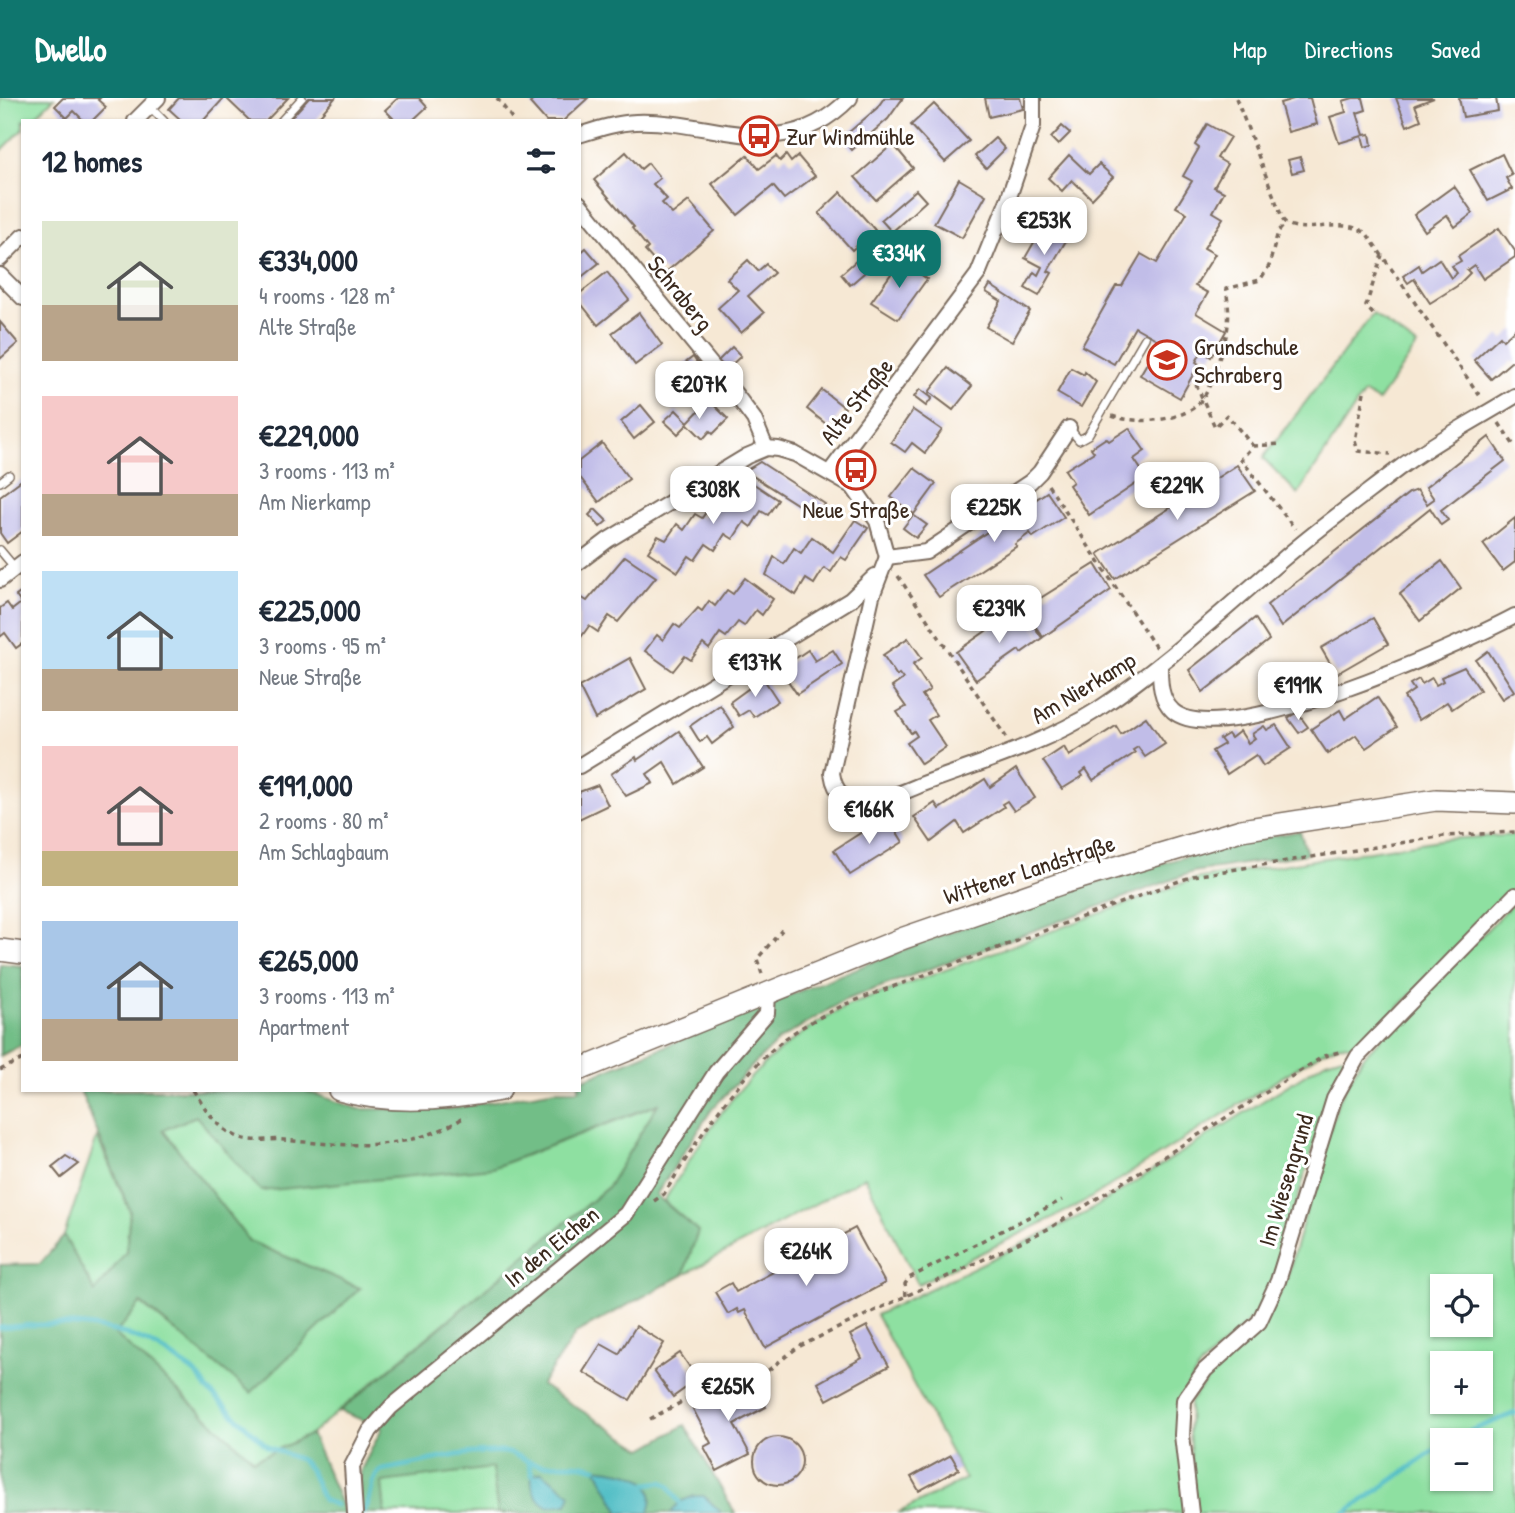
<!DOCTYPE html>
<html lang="en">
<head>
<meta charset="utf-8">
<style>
	body { margin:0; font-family:"Patrick Hand",sans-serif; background:#f2f2f3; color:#1f2937; height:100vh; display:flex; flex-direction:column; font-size:26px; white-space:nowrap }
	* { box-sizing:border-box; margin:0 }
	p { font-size:23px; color:#747a83 }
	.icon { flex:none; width:38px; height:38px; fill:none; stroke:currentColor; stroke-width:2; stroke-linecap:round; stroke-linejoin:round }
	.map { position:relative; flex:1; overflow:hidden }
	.details { position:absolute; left:21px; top:21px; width:560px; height:973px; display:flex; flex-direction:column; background:#fff; border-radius:0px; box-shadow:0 2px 5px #0004 }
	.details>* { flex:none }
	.buttons { position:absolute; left:1430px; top:1176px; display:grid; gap:14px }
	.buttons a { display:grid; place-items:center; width:63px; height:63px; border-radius:0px; background:#fff; box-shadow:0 2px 5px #0004; font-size:35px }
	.price { position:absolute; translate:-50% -60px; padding:0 16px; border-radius:14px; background:#fff; color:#222; font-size:23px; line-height:46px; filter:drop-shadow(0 2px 4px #0008) }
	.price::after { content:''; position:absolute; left:50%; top:42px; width:21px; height:16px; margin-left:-10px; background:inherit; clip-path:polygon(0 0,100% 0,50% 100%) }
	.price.current { background:#0f766e; color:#fff }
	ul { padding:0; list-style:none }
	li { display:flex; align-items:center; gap:21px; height:175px; padding:0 21px }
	li span { display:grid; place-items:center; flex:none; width:196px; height:140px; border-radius:0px; color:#555 }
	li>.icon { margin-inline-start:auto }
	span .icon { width:84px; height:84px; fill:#fffc; stroke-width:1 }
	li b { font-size:30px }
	h2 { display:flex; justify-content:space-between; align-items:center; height:84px; padding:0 21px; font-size:30px }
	header { display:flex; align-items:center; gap:42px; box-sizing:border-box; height:98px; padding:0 35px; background:#0f766e; color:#fff }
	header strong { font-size:33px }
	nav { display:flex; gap:38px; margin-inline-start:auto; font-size:24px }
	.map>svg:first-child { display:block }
	.green { fill:#8ee0a1; stroke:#648560; stroke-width:2; fill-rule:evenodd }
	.forest { fill:#72be87; stroke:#567452; stroke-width:2 }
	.water { fill:#4fbdc5; stroke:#457472; stroke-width:2 }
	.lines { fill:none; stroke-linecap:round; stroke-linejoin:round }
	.stream { stroke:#4fbdc5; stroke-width:5 }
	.building { fill:#c1bde8 }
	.service-casing { stroke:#7c6c5e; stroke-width:10 }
	.minor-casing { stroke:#7c6c5e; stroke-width:18 }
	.secondary-casing { stroke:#7c6c5e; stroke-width:24 }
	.path { stroke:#7c6c5e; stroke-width:3.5; stroke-dasharray:5 5; stroke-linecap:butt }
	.service { stroke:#fff; stroke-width:7 }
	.minor { stroke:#fff; stroke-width:14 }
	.secondary { stroke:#fff; stroke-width:21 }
	.labels { text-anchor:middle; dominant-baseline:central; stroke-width:6; stroke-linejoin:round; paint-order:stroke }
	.poi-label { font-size:24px; fill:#3b2a1e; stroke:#fff; text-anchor:start }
	.street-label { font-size:24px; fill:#3b2a1e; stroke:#fff }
</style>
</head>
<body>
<header>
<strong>Dwello</strong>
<nav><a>Map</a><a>Directions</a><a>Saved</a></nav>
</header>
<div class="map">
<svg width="1515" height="1415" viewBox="0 0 1515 1415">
	<rect width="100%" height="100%" fill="#fff"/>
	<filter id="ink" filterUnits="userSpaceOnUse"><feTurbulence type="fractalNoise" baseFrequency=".0143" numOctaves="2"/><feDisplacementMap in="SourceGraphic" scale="14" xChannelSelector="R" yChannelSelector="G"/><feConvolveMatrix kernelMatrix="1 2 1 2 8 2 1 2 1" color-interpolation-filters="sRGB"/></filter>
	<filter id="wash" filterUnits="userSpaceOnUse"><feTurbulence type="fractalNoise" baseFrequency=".00686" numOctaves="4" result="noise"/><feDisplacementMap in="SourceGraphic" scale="28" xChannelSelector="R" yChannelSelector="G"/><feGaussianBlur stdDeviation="1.57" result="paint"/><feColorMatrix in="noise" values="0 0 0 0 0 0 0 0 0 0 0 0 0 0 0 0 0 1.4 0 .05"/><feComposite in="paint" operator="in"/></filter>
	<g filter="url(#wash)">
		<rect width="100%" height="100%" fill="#f6e8d4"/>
		<g class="green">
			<polygon points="0,0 54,0 31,23 23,23 23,31 0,54"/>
			<polygon points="1373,216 1417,248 1378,303 1364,295 1298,396 1263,360"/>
			<path d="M 1515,737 L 1515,789 L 1361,948 L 1340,946 L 1322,954 L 1081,1106 L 918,1186 L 865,1079 L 683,1177 L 698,1133 L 664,1103 C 718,1015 752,958 847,908 L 1194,781 L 1445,741 Z"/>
			<path d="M 1515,803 L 1515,1415 L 1196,1415 L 1189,1335 L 1190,1304 L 1211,1277 L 1261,1227 L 1285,1186 L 1338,1004 L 1362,960 ZM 1442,1188 L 1480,1188 L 1480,1227 L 1442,1227 ZM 1442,1265 L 1480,1265 L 1480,1304 L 1442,1304 ZM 1442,1342 L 1480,1342 L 1480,1381 L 1442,1381 Z"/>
			<polygon points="1342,958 1348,962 1328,998 1274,1181 1254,1218 1200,1269 1180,1300 1185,1415 898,1415 965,1381 876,1217 1086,1115 1326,963"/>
			<polygon points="659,1006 608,1089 311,1336 283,1349 254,1372 115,1236 140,1205 176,1234 360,1190 249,1143 163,1032 196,1018 492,1070"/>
			<polygon points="97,1039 130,1113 126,1154 95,1195 64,1138"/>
			<polygon points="492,1369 498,1415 385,1415 381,1384"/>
		</g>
		<g class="forest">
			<path d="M 1300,733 L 1307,756 L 1193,774 L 845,902 L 779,942 L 754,966 L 712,1011 L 656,1097 L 698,1133 L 683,1177 L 576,1235 L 541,1287 L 643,1351 L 685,1327 L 735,1415 L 498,1415 L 492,1370 L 382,1384 L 385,1415 L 357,1415 L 361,1372 L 382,1330 L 340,1313 L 608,1089 L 658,1006 L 492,1070 L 261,1093 L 196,1018 L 163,1032 L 249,1143 L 360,1190 L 251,1295 L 141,1205 L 115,1236 L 254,1362 L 311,1336 L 345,1415 L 0,1415 L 0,1167 L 40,1166 L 64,1138 L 95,1194 L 126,1154 L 130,1113 L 80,992 L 303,992 L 359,1011 L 449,1011 L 555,992 L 579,992 L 579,983 C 763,910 945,827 1135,773 C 1190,757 1244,742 1300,733 Z"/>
			<polygon points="0,866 23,868 23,946 0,958"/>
		</g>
		<g class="water">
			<path d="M 596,1370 C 624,1374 662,1375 649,1415 L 620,1415 Z"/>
			<path d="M 542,1374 L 571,1396 L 567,1406 L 549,1409 C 535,1402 530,1392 532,1377 Z"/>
			<polygon points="694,1398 704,1398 722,1415 671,1415 679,1404"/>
		</g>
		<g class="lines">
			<g class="stream">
				<path d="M 0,1230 C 63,1223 123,1223 177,1262 C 189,1271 201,1277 207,1291 L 268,1349 L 301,1362 L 309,1370 L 323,1402 L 336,1407"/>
				<polyline points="1448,1342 1515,1315"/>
				<polyline points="528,1364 532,1377"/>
				<polyline points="647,1386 662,1384 669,1388 679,1404"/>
				<path d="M 361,1415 C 375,1404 367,1384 381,1372 C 420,1366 463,1352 503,1354 C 518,1355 528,1367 543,1367 C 563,1366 577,1364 596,1370"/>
				<polyline points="1345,1415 1442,1347"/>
			</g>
		</g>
		<g id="blocks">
			<g class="building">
				<polygon points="63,0 100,0 98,2 106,9 92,23 84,23 74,13 67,20 55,8"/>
				<polygon points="179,0 224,0 203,23 182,23 169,11"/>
				<polygon points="226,0 288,0 266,23 250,23"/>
				<polygon points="309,0 335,0 315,23 288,23"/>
				<polygon points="398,0 419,0 427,9 412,23 390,23 393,20 385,12"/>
				<polygon points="536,0 588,0 563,23 546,23 530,5"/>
				<polygon points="884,0 903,0 888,21 852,52 842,40 877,10"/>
				<polygon points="985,0 1020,0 1023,11 989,19"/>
				<polygon points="1297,0 1310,0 1317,26 1288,34 1280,5"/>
				<polygon points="1353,0 1363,0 1366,12 1357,15 1364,37 1370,36 1372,47 1365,49 1362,38 1339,45 1330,19 1346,14 1343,3"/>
				<polygon points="1396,0 1434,0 1415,7 1421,22 1407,28"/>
				<polygon points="1459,0 1496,0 1498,13 1463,19"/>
				<polygon points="934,6 969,43 945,64 911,27"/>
				<polygon points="1207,26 1230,39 1217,60 1227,66 1214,89 1224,94 1213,114 1223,120 1204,150 1215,156 1195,188 1208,195 1196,215 1226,233 1211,259 1202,253 1196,264 1199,266 1180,300 1140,277 1160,243 1135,229 1114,266 1082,248 1116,188 1122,188 1141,156 1157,165 1187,115 1176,109 1192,83 1183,78 1199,50 1195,47"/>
				<polygon points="1062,28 1070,35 1058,47 1051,40"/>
				<polygon points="995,40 1005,51 986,70 975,58"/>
				<polygon points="893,46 913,70 876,102 855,79"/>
				<polygon points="626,54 641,71 648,65 660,80 653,86 667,101 662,105 672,116 689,103 714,133 665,175 645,153 648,150 632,130 634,129 594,82"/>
				<polygon points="1502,56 1512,77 1506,80 1512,91 1488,103 1470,72"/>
				<polygon points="747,57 759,71 776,58 780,63 786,57 791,64 798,58 815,78 784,101 773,88 738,117 712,86"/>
				<polygon points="1069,57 1089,76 1099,66 1113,79 1092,101 1072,82 1062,93 1048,80"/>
				<polygon points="1300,59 1304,72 1292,75 1288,62"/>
				<polygon points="959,81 986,97 962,140 934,125"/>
				<polygon points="1454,88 1473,115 1455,129 1447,117 1425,133 1414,117"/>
				<polygon points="916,92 926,103 892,134 881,122"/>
				<polygon points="841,94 875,132 852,152 819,115"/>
				<polygon points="1044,127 1067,141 1048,173 1052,175 1039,198 1025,190 1034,174 1038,177 1042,169 1025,160"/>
				<polygon points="1499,130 1515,153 1515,159 1483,181 1474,167 1467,172 1470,175 1457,188 1430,205 1414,181 1408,185 1403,178 1419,167 1422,173 1439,161 1451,180 1457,175 1452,168 1461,163 1458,158"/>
				<polygon points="882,140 892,151 850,187 841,176"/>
				<polygon points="586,150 599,165 579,181 579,156"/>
				<polygon points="748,162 758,173 766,166 774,175 748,198 764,215 741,235 718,210 738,192 727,181"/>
				<polygon points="901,162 927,181 898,221 871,204"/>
				<polygon points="607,174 629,202 598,227 579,203 579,196"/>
				<polygon points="990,187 1030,213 1012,244 986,229 1001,203 986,194"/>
				<polygon points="639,215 662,247 635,267 612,235"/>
				<polygon points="0,224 18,245 0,261"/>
				<polygon points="1515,231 1515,266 1512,263 1491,281 1474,262 1500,238 1503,242"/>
				<polygon points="732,249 741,258 727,271 718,263"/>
				<polygon points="693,259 700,269 691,276 684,266"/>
				<polygon points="948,270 972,288 953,312 929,294"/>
				<polygon points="1071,270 1084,277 1085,274 1096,284 1081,309 1057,295"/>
				<polygon points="920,291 932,300 926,308 914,299"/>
				<polygon points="822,292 845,310 830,329 807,311"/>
				<polygon points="709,302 728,321 713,336 710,333 703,341 688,326 678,336 664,323 676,312 688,324"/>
				<polygon points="641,307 655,324 634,341 621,324"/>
				<polygon points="913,312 942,332 925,355 912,345 905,354 891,344"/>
				<polygon points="1129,330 1145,353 1134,361 1146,379 1089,417 1069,387 1073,384 1065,372 1094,354 1091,350 1106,340 1109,343"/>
				<polygon points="1489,339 1505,363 1441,412 1448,422 1441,427 1430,410 1281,529 1267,507 1409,395 1417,392 1427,406 1434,401 1426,389"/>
				<polygon points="602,345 629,381 599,404 579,378 579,363"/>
				<polygon points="760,364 825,406 817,419 745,373"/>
				<polygon points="1237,367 1255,393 1115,481 1098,456"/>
				<polygon points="914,370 936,386 914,416 891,399"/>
				<polygon points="23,381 23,433 7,445 0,435 0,398"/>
				<polygon points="748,382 778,402 768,417 761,413 751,429 744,424 733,441 725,436 715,452 706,446 695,462 689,458 678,474 648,454 658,438 666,442 677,426 684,432 695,416 702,420 713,404 720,409 731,393 738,397"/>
				<polygon points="1047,394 1064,419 1033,439 1030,435 1015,446 1017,448 939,499 923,477"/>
				<polygon points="595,411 607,423 600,429 589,417"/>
				<polygon points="913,417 927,427 916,440 903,430"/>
				<polygon points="1515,420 1515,464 1503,473 1483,446"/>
				<polygon points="855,422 868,430 846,462 841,459 831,474 824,470 814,486 806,481 796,497 766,477 774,459 784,466 794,450 801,455 812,439 833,454"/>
				<polygon points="625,458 656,479 618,524 609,518 598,534 589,528 579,542 579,498 587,503"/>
				<polygon points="1442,463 1461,490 1420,523 1400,496"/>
				<polygon points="1095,466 1111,492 1043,539 1023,511"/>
				<polygon points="745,480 773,501 762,517 756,512 744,528 738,524 726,539 720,535 709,551 703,546 691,562 685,558 673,573 645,553 657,537 663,542 674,526 680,530 698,510 702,513 709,503 715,508 727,492 733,496"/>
				<polygon points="23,493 23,545 16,550 5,535 0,539 0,510 7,505 12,512 21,505 16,498"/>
				<polygon points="1023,512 1042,540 1021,555 1019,552 976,582 956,554 999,524 1001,527"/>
				<polygon points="1255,520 1269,542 1203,594 1189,572"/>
				<polygon points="1373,520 1388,546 1336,576 1321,550"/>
				<polygon points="908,540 922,560 913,566 930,592 922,597 936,617 928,622 946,649 921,666 907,645 917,638 914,633 911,635 897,614 906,609 892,589 903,581 899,576 897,578 883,557"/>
				<polygon points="808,552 815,563 833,552 842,566 797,596 780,571"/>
				<polygon points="1488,553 1514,593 1502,601 1476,562"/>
				<polygon points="630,560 646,591 595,621 579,589"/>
				<polygon points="1464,569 1480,592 1452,611 1447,604 1419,622 1404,599 1414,592 1410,586 1419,581 1422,586 1432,580 1436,587 1443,583 1441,579"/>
				<polygon points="763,580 778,603 754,619 749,612 739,618 730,604"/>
				<polygon points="1377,599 1397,629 1366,650 1356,637 1328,656 1311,631 1340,612 1345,621"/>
				<polygon points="720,607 734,629 712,646 707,639 700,644 690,628"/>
				<polygon points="1297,614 1308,629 1299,635 1288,620"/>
				<polygon points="1146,619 1165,646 1145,659 1138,649 1133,652 1135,655 1093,682 1086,671 1081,675 1083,678 1062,691 1043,663 1064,649 1069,658 1116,628 1121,636"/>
				<polygon points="1276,627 1291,650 1263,668 1256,657 1227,676 1212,653 1224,646 1220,641 1228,636 1231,640 1240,633 1248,645 1255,640 1252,636 1264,628 1267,632"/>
				<polygon points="679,633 703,669 677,686 664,664 647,676 653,685 626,698 611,676 636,659 637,662"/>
				<polygon points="1016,671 1035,700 1014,713 1007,703 1002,706 1004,709 964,735 957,724 931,744 914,719 935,705 939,711 985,681 990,689"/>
				<polygon points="598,687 608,707 579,721 579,694"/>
				<polygon points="887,718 903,744 850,777 834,752"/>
				<polygon points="66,1058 79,1066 61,1080 52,1069"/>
				<polygon points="855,1130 885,1185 765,1250 745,1212 739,1215 737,1211 728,1216 715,1194 731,1185 736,1194"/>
				<polygon points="636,1228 664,1245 630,1302 583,1274 601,1246 619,1256"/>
				<polygon points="867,1228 889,1268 827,1302 818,1285 862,1260 850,1237"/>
				<polygon points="680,1255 698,1281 673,1299 654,1273"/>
				<polygon points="750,1281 766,1309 734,1326 750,1356 717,1373 704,1349 711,1345 693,1311"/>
				<circle cx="778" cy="1363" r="24"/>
				<polygon points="951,1357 959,1371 919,1393 911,1379"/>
			</g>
		</g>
	</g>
	<g filter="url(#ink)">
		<use href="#blocks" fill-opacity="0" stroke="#7c6c5e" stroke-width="2"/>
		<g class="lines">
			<g class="service-casing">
				<g id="service">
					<polyline points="150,9 164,23"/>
					<polyline points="281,23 302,0"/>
					<polyline points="1069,330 1079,342 1088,337 1145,240"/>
					<polyline points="0,384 9,377"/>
					<polyline points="0,452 15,470"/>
				</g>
			</g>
			<g class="minor-casing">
				<g id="minor">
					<polyline points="135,23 158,0"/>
					<path d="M 579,37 C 598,31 616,25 636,24 C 715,21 783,69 850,0"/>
					<polyline points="579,105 736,297 754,321 766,350"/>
					<polyline points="0,161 23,138"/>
					<polyline points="0,177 23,200"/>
					<polyline points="830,374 978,176 1008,102 1033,28 1033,0"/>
					<path d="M 887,459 L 872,498 L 832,675 C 839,725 893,698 923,686 C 982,664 1044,646 1097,612 C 1164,568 1221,514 1282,462 C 1319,430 1359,401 1398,371 C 1435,343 1476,322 1515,298"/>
					<polyline points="887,459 926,454 1030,384 1040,374 1069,330"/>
					<polyline points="579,464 608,442 747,358 766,350 778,351 795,356 853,389 877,423 887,459"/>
					<polyline points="0,482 23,464"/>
					<path d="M 1160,568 C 1160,584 1160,601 1173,613 C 1222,656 1462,546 1515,518"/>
					<polyline points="579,668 850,502 875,478"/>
					<polyline points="355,1415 352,1368 370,1333 391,1309 626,1116 716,974 767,915 768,895"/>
					<polyline points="1191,1415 1182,1337 1184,1302 1205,1272 1259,1224 1278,1183 1334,1001 1358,958 1515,797"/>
				</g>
			</g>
			<g class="secondary-casing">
				<g id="secondary">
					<polyline points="0,852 23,855"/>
					<polyline points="579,972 904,840 1060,786 1241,732 1436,702 1515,705"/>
					<path d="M 339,992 C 391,1007 448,1002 500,992"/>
				</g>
			</g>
			<g class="path">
				<polyline points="497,0 514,23"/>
				<path d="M 1236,0 L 1283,122 C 1299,141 1342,116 1367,136 L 1482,301"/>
				<polyline points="1373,216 1366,208 1382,157"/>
				<polyline points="1196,286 1215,329 1227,317 1253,348 1241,361 1295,431"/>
				<polyline points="1364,294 1355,343 1358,353 1390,356"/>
				<path d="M 1112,318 C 1136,326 1187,325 1203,300 C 1209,292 1212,279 1216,270 C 1227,237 1232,226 1226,191 L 1260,182 L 1269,168 L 1278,134 L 1286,125"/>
				<polyline points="1499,325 1515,349"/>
				<polyline points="1253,348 1280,346"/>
				<polyline points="1048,387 1156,550"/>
				<polyline points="898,478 1006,639"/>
				<polyline points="762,876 757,861 782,832"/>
				<polyline points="0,972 23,961"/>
				<path d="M 193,992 C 205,1010 216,1029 236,1038 C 254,1046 266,1040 284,1042 C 346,1048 411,1055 466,1018"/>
				<path d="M 654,1103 L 664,1096 C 698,1042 731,986 781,944 C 801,928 824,917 846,906 L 1193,778 L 1444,738 L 1515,734"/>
				<polyline points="906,1198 905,1186 909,1180 1062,1102"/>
				<polyline points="650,1321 734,1276 766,1274 798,1249 1050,1130 1324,958 1343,953"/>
			</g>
			<use href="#service" class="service"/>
			<use href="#minor" class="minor"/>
			<use href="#secondary" class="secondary"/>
		</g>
	</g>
	<defs>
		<g id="bus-ring" transform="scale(2.0125)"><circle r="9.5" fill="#fff" stroke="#c8321e" stroke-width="1.5"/><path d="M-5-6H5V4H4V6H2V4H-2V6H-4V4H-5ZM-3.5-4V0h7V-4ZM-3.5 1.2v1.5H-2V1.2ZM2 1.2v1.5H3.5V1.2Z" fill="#c8321e"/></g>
		<g id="school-ring" transform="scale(2.0125)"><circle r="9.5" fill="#fff" stroke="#c8321e" stroke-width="1.5"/><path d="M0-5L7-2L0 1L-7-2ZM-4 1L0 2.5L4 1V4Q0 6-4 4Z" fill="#c8321e"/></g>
	</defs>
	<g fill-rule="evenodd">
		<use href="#bus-ring" x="759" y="38"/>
		<use href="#school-ring" x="1167" y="262"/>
		<use href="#bus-ring" x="856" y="372"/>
	</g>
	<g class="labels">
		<g class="poi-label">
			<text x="786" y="38">Zur Windmühle</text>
			<text x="1194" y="248">Grundschule<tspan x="1194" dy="28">Schraberg</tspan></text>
			<text x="856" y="411" text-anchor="middle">Neue Straße</text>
		</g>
		<g class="street-label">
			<text transform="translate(681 195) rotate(51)">Schraberg</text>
			<text transform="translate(856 303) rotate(-52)">Alte Straße</text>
			<text transform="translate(1083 589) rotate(-31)">Am Nierkamp</text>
			<text transform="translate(1029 771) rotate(-18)">Wittener Landstraße</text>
			<text transform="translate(1285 1082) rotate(-73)">Im Wiesengrund</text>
			<text transform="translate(551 1148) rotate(-39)">In den Eichen</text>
		</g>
	</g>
</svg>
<div class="buttons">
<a><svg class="icon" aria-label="locate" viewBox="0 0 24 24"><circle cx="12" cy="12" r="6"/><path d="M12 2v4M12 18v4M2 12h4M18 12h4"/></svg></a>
<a>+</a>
<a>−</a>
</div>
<b class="price" style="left:1044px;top:159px">€253K</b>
<b class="price current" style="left:899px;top:192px">€334K</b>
<b class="price" style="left:699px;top:323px">€207K</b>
<b class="price" style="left:1177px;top:424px">€229K</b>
<b class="price" style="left:713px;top:428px">€308K</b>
<b class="price" style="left:994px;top:446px">€225K</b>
<b class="price" style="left:999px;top:547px">€239K</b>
<b class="price" style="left:755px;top:601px">€137K</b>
<b class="price" style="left:1298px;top:624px">€191K</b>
<b class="price" style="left:869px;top:748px">€166K</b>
<b class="price" style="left:806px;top:1190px">€264K</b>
<b class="price" style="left:728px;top:1325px">€265K</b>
<section class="details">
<h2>12 homes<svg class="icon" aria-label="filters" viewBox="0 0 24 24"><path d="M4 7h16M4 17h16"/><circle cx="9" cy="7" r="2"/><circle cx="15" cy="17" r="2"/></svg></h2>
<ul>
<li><span style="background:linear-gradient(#dfe7d0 60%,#b9a48a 0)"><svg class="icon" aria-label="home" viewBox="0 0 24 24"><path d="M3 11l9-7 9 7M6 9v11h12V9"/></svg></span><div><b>€334,000</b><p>4 rooms · 128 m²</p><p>Alte Straße</p></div></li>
<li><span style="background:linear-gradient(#f6c9c9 70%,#b9a48a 0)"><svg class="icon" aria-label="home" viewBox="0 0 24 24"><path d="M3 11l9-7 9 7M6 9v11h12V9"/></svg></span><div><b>€229,000</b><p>3 rooms · 113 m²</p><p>Am Nierkamp</p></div></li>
<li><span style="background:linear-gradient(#bfe0f5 70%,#b9a48a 0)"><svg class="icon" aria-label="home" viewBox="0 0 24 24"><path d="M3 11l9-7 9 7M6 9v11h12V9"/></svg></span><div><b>€225,000</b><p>3 rooms · 95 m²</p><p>Neue Straße</p></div></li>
<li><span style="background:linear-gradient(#f6c9c9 75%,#c2b280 0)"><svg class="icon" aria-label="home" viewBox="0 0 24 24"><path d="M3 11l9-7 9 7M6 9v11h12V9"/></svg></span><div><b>€191,000</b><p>2 rooms · 80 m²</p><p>Am Schlagbaum</p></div></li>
<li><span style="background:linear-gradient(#a9c7e8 70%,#b9a48a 0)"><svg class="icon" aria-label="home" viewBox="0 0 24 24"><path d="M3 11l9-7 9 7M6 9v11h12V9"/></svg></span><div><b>€265,000</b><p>3 rooms · 113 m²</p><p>Apartment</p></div></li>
</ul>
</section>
</div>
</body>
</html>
